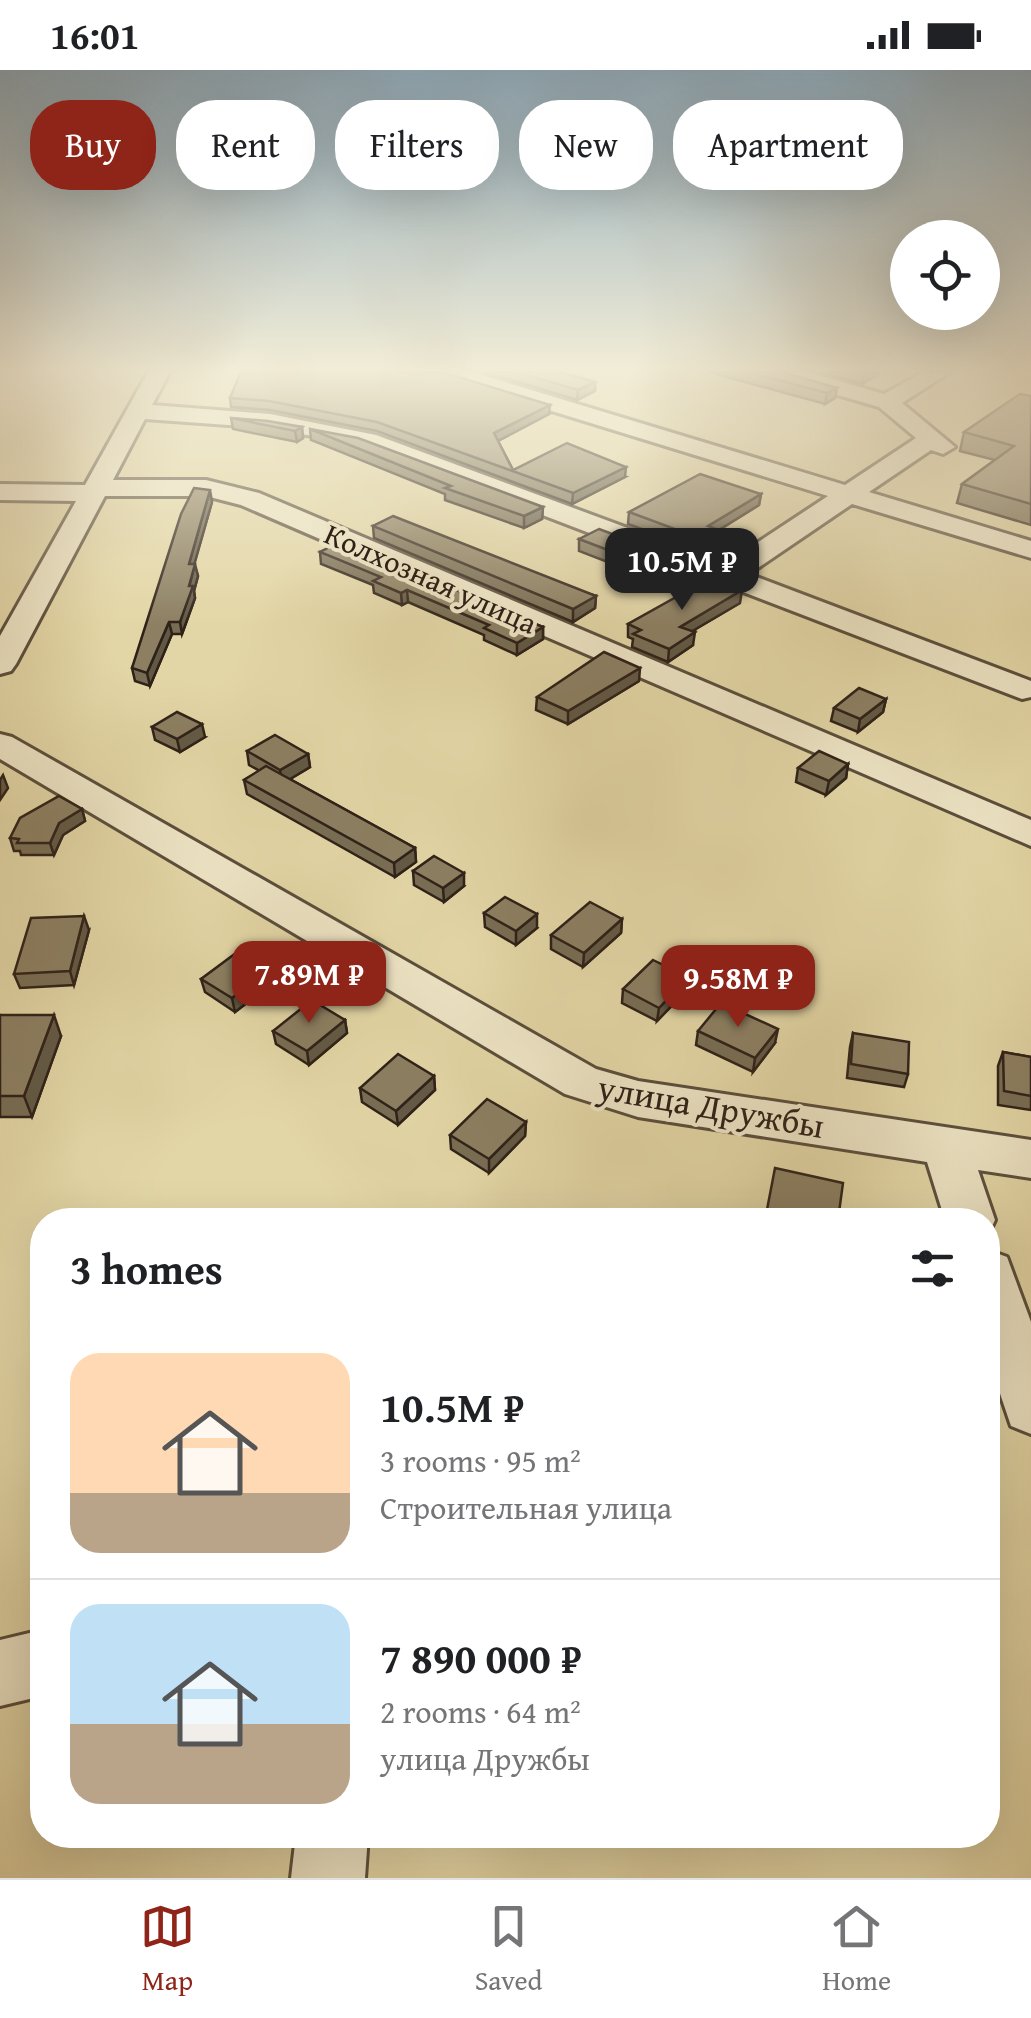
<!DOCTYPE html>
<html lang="en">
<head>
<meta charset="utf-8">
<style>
	body { margin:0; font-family:"Gentium Book Plus",serif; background:#f2f2f2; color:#202124; height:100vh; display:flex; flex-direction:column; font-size:38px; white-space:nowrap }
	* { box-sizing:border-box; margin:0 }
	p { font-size:32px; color:#757577 }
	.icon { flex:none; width:55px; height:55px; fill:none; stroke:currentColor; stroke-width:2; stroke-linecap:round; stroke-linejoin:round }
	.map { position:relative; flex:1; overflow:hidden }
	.side { position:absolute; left:30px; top:1138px; width:970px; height:640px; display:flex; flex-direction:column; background:#fff; border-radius:40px; box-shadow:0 10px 40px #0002 }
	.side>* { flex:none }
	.guide { position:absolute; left:30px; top:30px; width:972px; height:90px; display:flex; gap:20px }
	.buttons { position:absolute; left:890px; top:150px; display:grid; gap:20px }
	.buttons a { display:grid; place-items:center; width:110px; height:110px; border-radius:50%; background:#fff; box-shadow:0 10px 40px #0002; font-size:50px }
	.price { position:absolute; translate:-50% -85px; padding:0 22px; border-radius:20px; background:#8f2418; color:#fff; font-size:32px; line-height:65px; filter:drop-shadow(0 2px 5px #0008) }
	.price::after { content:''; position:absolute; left:50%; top:60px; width:30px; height:22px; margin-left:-15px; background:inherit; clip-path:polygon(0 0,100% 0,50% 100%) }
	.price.active { background:#222; color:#fff }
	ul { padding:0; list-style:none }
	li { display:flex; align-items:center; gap:30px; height:250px; padding:0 40px }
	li+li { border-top:2px solid #e0e0e0 }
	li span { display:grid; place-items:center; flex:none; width:280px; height:200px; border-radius:30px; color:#555 }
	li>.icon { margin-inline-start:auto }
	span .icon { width:120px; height:120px; fill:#fffc; stroke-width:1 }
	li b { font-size:42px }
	h2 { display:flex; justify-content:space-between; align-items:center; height:120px; padding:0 40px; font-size:42px }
	.pill { padding:0 35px; border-radius:40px; background:#fff; box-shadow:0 10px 40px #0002; font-size:35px; line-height:90px }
	.pill.active { background:#8f2418; color:#fff }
	.status { display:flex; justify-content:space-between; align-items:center; height:70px; padding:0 50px; background:#fff; direction:ltr }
	.status svg { height:28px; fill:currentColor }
	.dock { display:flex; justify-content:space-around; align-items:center; height:140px; border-top:2px solid #e0e0e0; background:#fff; font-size:28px; color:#757577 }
	.dock a { display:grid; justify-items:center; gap:5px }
	.dock .active { color:#8f2418 }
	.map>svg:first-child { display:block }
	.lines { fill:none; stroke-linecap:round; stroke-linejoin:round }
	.minor-casing { stroke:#5b4e3c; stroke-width:6 }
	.minor { fill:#ede4c5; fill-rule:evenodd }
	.wall { fill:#786d54; stroke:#2e2118; stroke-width:2.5 }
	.shaded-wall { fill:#625945; stroke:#2e2118; stroke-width:2.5 }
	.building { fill:#8c7f62; stroke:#2e2118; stroke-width:2.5 }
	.labels { text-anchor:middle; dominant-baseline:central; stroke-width:8; stroke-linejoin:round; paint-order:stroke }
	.far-street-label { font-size:30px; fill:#2e2118; stroke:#ede4c5 }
	.street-label { font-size:35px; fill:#2e2118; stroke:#ede4c5 }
</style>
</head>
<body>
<div class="status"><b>16:01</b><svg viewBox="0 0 49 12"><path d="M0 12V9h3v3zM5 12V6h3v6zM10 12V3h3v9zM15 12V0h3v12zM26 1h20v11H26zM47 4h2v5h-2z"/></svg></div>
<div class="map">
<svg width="1031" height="1808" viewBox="0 0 1031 1808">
	<rect width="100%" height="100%" fill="#e3d6a6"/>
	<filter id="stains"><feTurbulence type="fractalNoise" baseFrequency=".002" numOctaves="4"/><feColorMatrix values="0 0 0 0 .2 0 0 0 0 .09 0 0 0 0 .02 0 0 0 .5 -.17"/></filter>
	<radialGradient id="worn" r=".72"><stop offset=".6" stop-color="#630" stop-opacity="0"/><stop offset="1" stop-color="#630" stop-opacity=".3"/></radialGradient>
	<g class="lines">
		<g class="minor-casing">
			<g id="minor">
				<polygon points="148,302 170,302 152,335 270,344 376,365 725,494 828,426 441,307 438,302 472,302 845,415 916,368 879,337 776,307 773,302 808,302 884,324 923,302 950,302 902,333 955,377 943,384 931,380 869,422 1031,471 1031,488 852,434 749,504 1031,611 1031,627 1022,629 360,375 270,358 145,349 113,410 206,410 259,423 1031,750 1031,776 241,435 206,426 105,426 16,594 11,601 0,604 0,566 76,431 0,430 0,414 85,415"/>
				<polygon points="0,664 12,667 596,999 638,1011 1031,1070 1031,1108 978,1100 995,1150 988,1165 988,1150 945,1150 927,1092 638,1047 565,1024 0,689"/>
				<polygon points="988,1180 1007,1187 1031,1252 1031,1364 1011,1356 988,1288"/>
				<polygon points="42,1560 42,1626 0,1636 0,1570"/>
				<polygon points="296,1765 368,1765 365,1808 291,1808"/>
			</g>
		</g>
		<use href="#minor" class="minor"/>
	</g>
	<g class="wall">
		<polygon points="485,302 560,302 595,312 595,321 577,330"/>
		<polygon points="709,302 782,302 837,318 835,328 825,334"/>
		<polygon points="821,302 879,302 878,304 862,314"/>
		<polygon points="1031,326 1031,455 957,433 962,414 995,390 960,381 964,362"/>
		<polygon points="230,328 549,344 498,371 513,400 625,407 572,434 377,361 270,340 231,337"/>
		<polygon points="231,348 302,357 303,368 297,372 233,359"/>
		<polygon points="310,359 543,437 542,449 524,458 445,430 445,424 311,370"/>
		<polygon points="761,424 759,435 719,460 728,464 727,475 711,485 628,454 629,442"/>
		<polygon points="212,432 194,494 198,506 194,521 195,528 182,564 172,564 150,616 135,611 132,598"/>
		<polygon points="373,456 596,526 595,538 573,552 374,468"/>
		<polygon points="579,469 681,502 662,513 579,481"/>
		<polygon points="320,482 543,557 543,569 517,585 484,570 484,565 408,532 402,535 374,523 373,515 321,494"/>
		<polygon points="740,533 692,561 693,575 668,592 632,577 633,569 628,567 628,554"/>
		<polygon points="639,611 568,654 536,640 537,627"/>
		<polygon points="886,629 883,642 858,662 831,651 834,638"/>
		<polygon points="152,657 205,667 180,682 155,670"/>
		<polygon points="247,681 308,684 310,697 290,709 415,778 416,792 395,807 247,724 244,710 260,701 249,695"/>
		<polygon points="848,694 846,708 826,725 796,712 798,698"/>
		<polygon points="82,739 85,751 63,765 54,785 21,785 20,781 14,781 10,768"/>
		<polygon points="413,801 464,816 444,832 414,815"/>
		<polygon points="484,843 537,858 516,875 485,857"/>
		<polygon points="622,849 621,863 583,897 551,879 551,865"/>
		<polygon points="89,860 74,915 20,918 14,904"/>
		<polygon points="271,898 274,912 235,942 205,922 201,909"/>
		<polygon points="688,907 686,921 657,951 622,933 623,919"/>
		<polygon points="0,945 61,966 32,1047 0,1047"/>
		<polygon points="345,950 347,963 309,995 276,974 273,961"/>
		<polygon points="698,961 775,973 753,1002 696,975"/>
		<polygon points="853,963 908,1004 904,1017 847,1008 850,977"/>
		<polygon points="1003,982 1031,987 1031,1040 998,1035 998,996"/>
		<polygon points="434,1006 435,1020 398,1055 362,1032 360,1018"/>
		<polygon points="526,1052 525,1066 489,1103 451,1079 450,1065"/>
		<polygon points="539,1765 680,1765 678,1770 539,1767"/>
	</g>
	<g class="shaded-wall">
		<polygon points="866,302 879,302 878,304 862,314 863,303"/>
		<polygon points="595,312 595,321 577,330 578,320"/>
		<polygon points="837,318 835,328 825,334 827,323"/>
		<polygon points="550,335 549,344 494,373 494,363"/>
		<polygon points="302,357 303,368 297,372 295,361"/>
		<polygon points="626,397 625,407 572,434 573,423"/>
		<polygon points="210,420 212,432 191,506 189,494"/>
		<polygon points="761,424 759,435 706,468 708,456"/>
		<polygon points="543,437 542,449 524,458 524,446"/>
		<polygon points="728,464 727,475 711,485 712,473"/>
		<polygon points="682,490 681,502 662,513 663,501"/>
		<polygon points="195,494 198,506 194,521 195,528 182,564 180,552"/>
		<polygon points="407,520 408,532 402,535 401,523"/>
		<polygon points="742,520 740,533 679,569 680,557"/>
		<polygon points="596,526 595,538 573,552 573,539"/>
		<polygon points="169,552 172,564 150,616 147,603"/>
		<polygon points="543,557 543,569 517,585 517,573"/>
		<polygon points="695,562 693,575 668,592 669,579"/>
		<polygon points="640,598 639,611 568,654 568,641"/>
		<polygon points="886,629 883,642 858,662 860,649"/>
		<polygon points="202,654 205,667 180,682 177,669"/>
		<polygon points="308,684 310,697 282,714 280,700"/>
		<polygon points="848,694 846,708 826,725 829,711"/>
		<polygon points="3,705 8,718 0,730 0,710"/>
		<polygon points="82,739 85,751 63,765 54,785 50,773 59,753"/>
		<polygon points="415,778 416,792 395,807 394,793"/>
		<polygon points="464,803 464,816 444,832 443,818"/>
		<polygon points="537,844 537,858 516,875 516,861"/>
		<polygon points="84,846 89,860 74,915 70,901"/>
		<polygon points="622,849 621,863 583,897 584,883"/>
		<polygon points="271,898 274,912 235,942 232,928"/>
		<polygon points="688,907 686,921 657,951 659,938"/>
		<polygon points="54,945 61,966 32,1047 24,1026"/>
		<polygon points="345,950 347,963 309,995 307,981"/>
		<polygon points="778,959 775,973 753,1002 755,988"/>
		<polygon points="434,1006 435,1020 398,1055 396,1041"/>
		<polygon points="526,1052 525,1066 489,1103 489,1089"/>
	</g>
	<g class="building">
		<polygon points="241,302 442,302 550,335 494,363 513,400 567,373 626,397 573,423 377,352 269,331 230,328"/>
		<polygon points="516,302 560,302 595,312 578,320"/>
		<polygon points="748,302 782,302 837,318 827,323"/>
		<polygon points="1020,324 1031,326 1031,434 962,414 1014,376 964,362"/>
		<polygon points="231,348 268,351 302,357 295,361"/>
		<polygon points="310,359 358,368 543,437 524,446 445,418 451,416"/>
		<polygon points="700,404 761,424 708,456 728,464 712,473 629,442"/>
		<polygon points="194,418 210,420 189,494 195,494 189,516 193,516 180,552 169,552 147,603 132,598 181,444"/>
		<polygon points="393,446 596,526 573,539 373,456"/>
		<polygon points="599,459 682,490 663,501 579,469"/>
		<polygon points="342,471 543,557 517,573 484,558 489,555 407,520 401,523 373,511 381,507 320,482"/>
		<polygon points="710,508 742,520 680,557 695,562 669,579 633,564 641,560 628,554"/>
		<polygon points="604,582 640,598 568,641 537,627"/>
		<polygon points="859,618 886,629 860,649 834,638"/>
		<polygon points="177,642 202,654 177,669 152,657"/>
		<polygon points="275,665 308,684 280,700 247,681"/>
		<polygon points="819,681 848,694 829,711 798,698"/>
		<polygon points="266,696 415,778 394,793 244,710"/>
		<polygon points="59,726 82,739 59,753 50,773 17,773 19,769 10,768 20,748"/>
		<polygon points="434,786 464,803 443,818 413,801"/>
		<polygon points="505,827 537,844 516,861 484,843"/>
		<polygon points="590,832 622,849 584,883 551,865"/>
		<polygon points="84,846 70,901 14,904 31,848"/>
		<polygon points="240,880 271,898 232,928 201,909"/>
		<polygon points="653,890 688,907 659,938 623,919"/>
		<polygon points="312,930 345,950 307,981 273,961"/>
		<polygon points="721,933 778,959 755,988 698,961"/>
		<polygon points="0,945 54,945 24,1026 0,1026"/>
		<polygon points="853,963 909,972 908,1004 851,994"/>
		<polygon points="1003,982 1031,987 1031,1026 1004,1021"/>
		<polygon points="398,984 434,1006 396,1041 360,1018"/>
		<polygon points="487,1029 526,1052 489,1089 450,1065"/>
		<polygon points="775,1098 843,1113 838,1150 765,1150"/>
	</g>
	<linearGradient id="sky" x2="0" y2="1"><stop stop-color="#8da9ba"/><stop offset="0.54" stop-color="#f2edd7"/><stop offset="1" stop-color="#f2edd7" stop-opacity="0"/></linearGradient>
	<rect width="1031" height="555" fill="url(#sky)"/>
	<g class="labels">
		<g class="far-street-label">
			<text transform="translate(431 508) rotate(24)">Колхозная улица</text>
		</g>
		<g class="street-label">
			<text transform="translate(711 1036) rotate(10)">улица Дружбы</text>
		</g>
	</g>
	<rect width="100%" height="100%" filter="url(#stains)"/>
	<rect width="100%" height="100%" fill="url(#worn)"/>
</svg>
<div class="buttons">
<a><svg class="icon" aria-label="locate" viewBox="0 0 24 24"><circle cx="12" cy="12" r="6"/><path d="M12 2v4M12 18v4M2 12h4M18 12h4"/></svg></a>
</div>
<b class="price active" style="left:682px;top:543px">10.5M ₽</b>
<b class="price" style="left:309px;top:956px">7.89M ₽</b>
<b class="price" style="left:738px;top:960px">9.58M ₽</b>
<div class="guide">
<a class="pill active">Buy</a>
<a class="pill">Rent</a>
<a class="pill">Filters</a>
<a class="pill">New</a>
<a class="pill">Apartment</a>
</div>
<section class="side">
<h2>3 homes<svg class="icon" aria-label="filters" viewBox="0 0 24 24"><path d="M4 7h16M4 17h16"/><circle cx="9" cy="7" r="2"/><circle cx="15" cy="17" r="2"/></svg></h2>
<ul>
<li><span style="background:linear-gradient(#ffd9b3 70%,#b9a48a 0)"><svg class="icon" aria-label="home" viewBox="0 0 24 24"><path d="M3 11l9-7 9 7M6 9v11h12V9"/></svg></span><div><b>10.5M ₽</b><p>3 rooms · 95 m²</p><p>Строительная улица</p></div></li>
<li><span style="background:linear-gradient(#bfe0f5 60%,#b9a48a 0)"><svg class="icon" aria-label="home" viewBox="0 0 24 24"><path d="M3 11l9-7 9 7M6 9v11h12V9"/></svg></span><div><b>7 890 000 ₽</b><p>2 rooms · 64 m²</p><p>улица Дружбы</p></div></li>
</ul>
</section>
</div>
<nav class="dock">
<a class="active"><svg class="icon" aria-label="map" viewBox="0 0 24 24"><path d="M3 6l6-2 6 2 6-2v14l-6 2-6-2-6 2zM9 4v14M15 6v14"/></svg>Map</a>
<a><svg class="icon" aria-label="saved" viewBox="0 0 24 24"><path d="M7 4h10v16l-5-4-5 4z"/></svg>Saved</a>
<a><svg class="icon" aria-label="home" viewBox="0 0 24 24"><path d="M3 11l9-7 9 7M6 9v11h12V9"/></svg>Home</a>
</nav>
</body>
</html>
